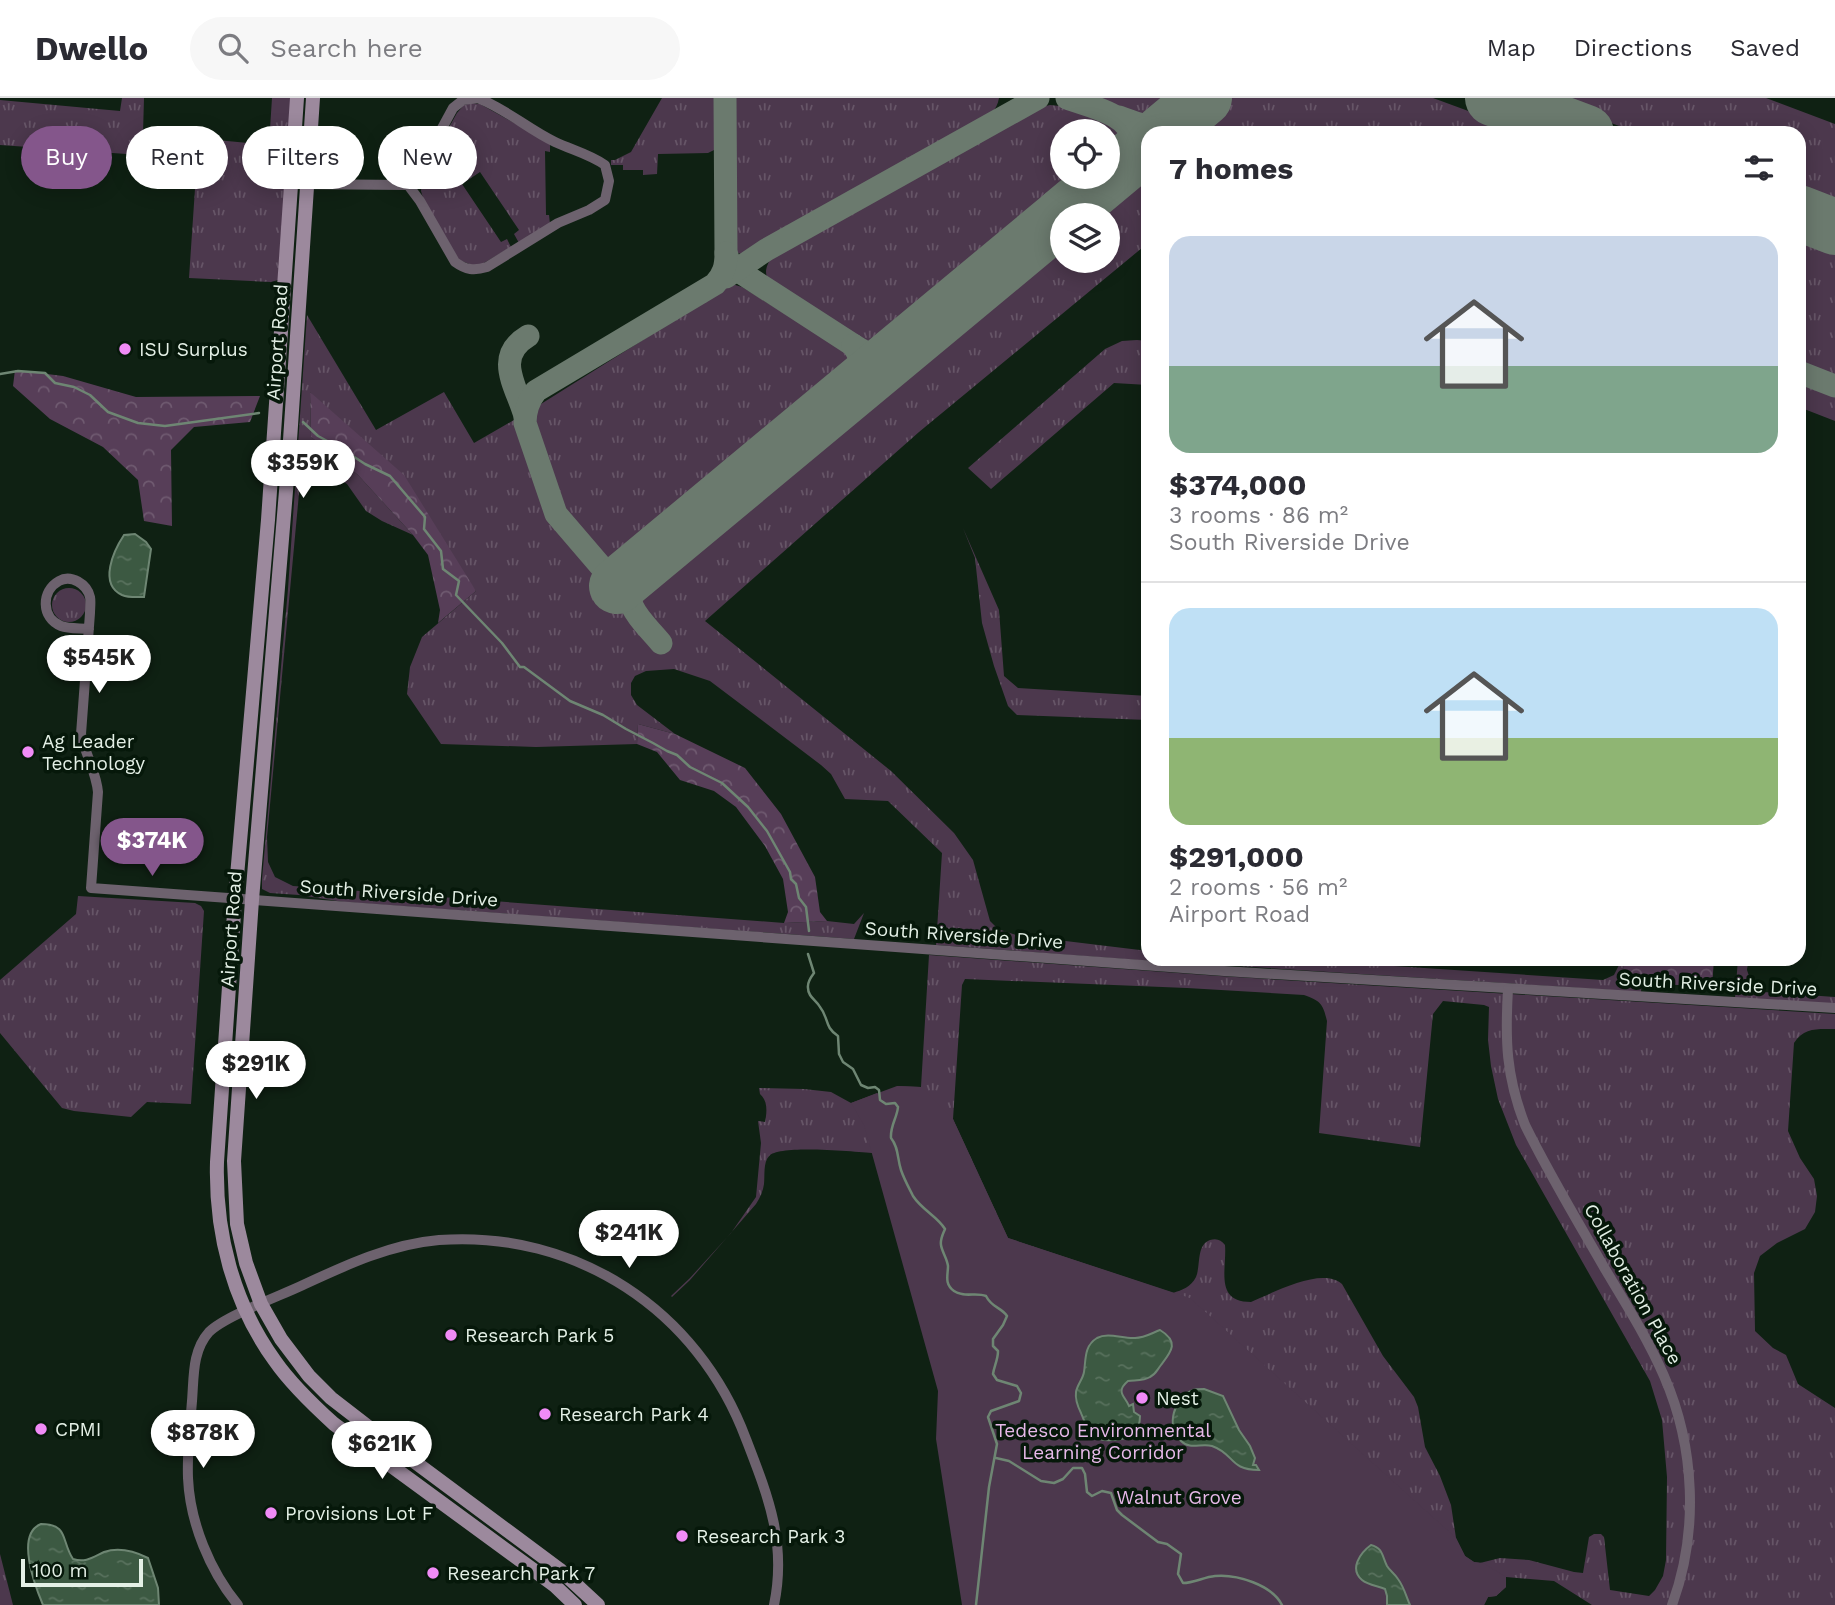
<!DOCTYPE html>
<html lang="en">
<head>
<meta charset="utf-8">
<style>
	body { margin:0; font-family:"Work Sans",sans-serif; background:#f7f7f7; color:#2b2b33; height:100vh; display:flex; flex-direction:column; font-size:26px; white-space:nowrap }
	* { box-sizing:border-box; margin:0 }
	p { font-size:23px; color:#7c7c81 }
	.icon { flex:none; width:38px; height:38px; fill:none; stroke:currentColor; stroke-width:2; stroke-linecap:round; stroke-linejoin:round }
	.map { position:relative; flex:1; overflow:hidden }
	.side { position:absolute; left:1141px; top:28px; width:665px; height:840px; display:flex; flex-direction:column; background:#fff; border-radius:21px; box-shadow:0 4px 18px #0003 }
	.side>* { flex:none }
	.banner { position:absolute; left:21px; top:28px; width:665px; height:63px; display:flex; gap:14px }
	.buttons { position:absolute; left:1050px; top:21px; display:grid; gap:14px }
	.buttons a { display:grid; place-items:center; width:70px; height:70px; border-radius:50%; background:#fff; box-shadow:0 4px 18px #0003; font-size:35px }
	.scale { position:absolute; left:21px; bottom:18px; width:122px; box-sizing:border-box; padding-left:7px; border:4px solid #e4f0e6; border-top:0; font-size:19px; line-height:24px; white-space:nowrap; color:#e4f0e6; -webkit-text-stroke:5px #06180a; paint-order:stroke }
	.price { position:absolute; translate:-50% -60px; padding:0 16px; border-radius:24px; background:#fff; color:#222; font-size:23px; line-height:46px; filter:drop-shadow(0 2px 4px #0008) }
	.price::after { content:''; position:absolute; left:50%; top:42px; width:21px; height:16px; margin-left:-10px; background:inherit; clip-path:polygon(0 0,100% 0,50% 100%) }
	.price.active { background:#84568b; color:#fff }
	ul { padding:0; list-style:none }
	li { display:grid; align-content:center; gap:14px; height:371px; padding:0 28px }
	li+li { border-top:2px solid #e1e1e2 }
	li span { display:grid; place-items:center; height:217px; border-radius:21px; color:#555 }
	li>.icon { margin-inline-start:auto }
	span .icon { width:126px; height:126px; fill:#fffc; stroke-width:1 }
	li b { font-size:30px }
	h2 { display:flex; justify-content:space-between; align-items:center; height:84px; padding:0 28px; font-size:30px }
	.chip { padding:0 24px; border-radius:32px; background:#fff; box-shadow:0 4px 18px #0003; font-size:24px; line-height:63px }
	.chip.active { background:#84568b; color:#fff }
	header { display:flex; align-items:center; gap:42px; box-sizing:border-box; height:98px; padding:0 35px; background:#fff; border-bottom:2px solid #e1e1e2 }
	header strong { font-size:33px }
	nav { display:flex; gap:38px; margin-inline-start:auto; font-size:24px }
	.search { width:490px; height:63px; background:#f7f7f7; display:flex; align-items:center; gap:18px; box-sizing:border-box; padding:0 24px; border-radius:38px; color:#7c7c81; font-size:26px }
	.map>svg:first-child { display:block }
	.grass { fill:url(#grass-tufts); fill-rule:evenodd }
	.forest { fill:url(#forest-crowns) }
	.park { fill:#4c384d }
	.water { fill:url(#water-ripples); stroke:#6e8673; stroke-width:2 }
	.lines { fill:none; stroke-linecap:round; stroke-linejoin:round }
	.stream { stroke:#6e8673; stroke-width:2.5 }
	.taxiway { stroke:#6b7a6e; stroke-width:23 }
	.runway { stroke:#6b7a6e; stroke-width:56 }
	.street { stroke:#6d626e; stroke-width:10 }
	.secondary { stroke:#9c899d; stroke-width:14 }
	.poi-dot { fill:#f08bf6; stroke:#06180a; stroke-width:2.5 }
	.labels { text-anchor:middle; dominant-baseline:central; stroke-width:7; stroke-linejoin:round; paint-order:stroke }
	.street-label { font-size:19px; fill:#e4f0e6; stroke:#06180a }
	.poi-label { font-size:19px; fill:#e4f0e6; stroke:#06180a; text-anchor:start }
	.park-label { font-size:19px; fill:#e7b9e9; stroke:#06180a }
</style>
</head>
<body>
<header>
<strong>Dwello</strong>
<div class="search"><svg class="icon" aria-label="search" viewBox="0 0 24 24"><circle cx="10" cy="10" r="6"/><path d="M15 15l6 6"/></svg>Search here</div>
<nav><a>Map</a><a>Directions</a><a>Saved</a></nav>
</header>
<div class="map">
<svg width="1835" height="1507" viewBox="0 0 1835 1507">
	<defs>
		<pattern id="grass-tufts" width="24" height="20" patternUnits="userSpaceOnUse" patternTransform="scale(1.75)"><rect width="24" height="20" fill="#4c384d"/><path d="M3 7l-1-3M5 7V3M7 7l1-3M15 17l-1-3M17 17v-4M19 17l1-3" fill="none" stroke="#665567"/></pattern>
		<pattern id="forest-crowns" width="20" height="18" patternUnits="userSpaceOnUse" patternTransform="scale(1.75)"><rect width="20" height="18" fill="#573e58"/><path d="M2 6a3 3 0 1 1 6 0M12 15a3 3 0 1 1 6 0" fill="none" stroke="#6f5a70"/></pattern>
		<pattern id="water-ripples" width="26" height="14" patternUnits="userSpaceOnUse" patternTransform="scale(1.75)"><rect width="26" height="14" fill="#3c5942"/><path d="M2 4q2-2 4 0t4 0M15 11q2-2 4 0t4 0" fill="none" stroke="#58715d"/></pattern>
	</defs>
	<rect width="100%" height="100%" fill="#0f2113"/>
	<g class="grass">
		<polygon points="122,0 144,0 143,35 269,47 272,0 292,0 278,182 271,184 189,180 197,61 0,47 0,2 120,13"/>
		<polygon points="662,0 718,0 719,43 714,52 708,55 658,56 657,76 643,77 643,72 623,72 623,67 611,67 611,62 615,62 631,54"/>
		<path d="M 731,0 L 999,0 C 997,13 988,19 978,26 L 744,157 L 732,153 Z"/>
		<polygon points="1092,0 1180,0 1151,23 1102,8"/>
		<polygon points="1228,0 1433,0 1528,35 1199,35 1197,26"/>
		<polygon points="1544,0 1766,0 1835,26 1835,109 1799,95 1799,35 1638,35"/>
		<polygon points="472,5 480,6 550,45 550,54 545,53 546,117 549,117 550,126 519,145 514,136 519,132 480,74 462,86 501,144 507,141 511,149 477,169 459,162 424,103 421,93 423,76 457,15 464,7"/>
		<path d="M 1050,7 L 1060,8 L 1108,24 C 1118,31 1123,37 1123,49 L 1108,61 L 1108,33 L 1062,33 L 1062,79 L 1087,79 L 877,254 L 778,192 C 765,180 762,175 772,158 L 1012,23 L 1041,9 Z"/>
		<polygon points="1148,64 1148,145 919,334 705,523 891,673 954,735 973,762 990,823 998,831 1016,837 1148,853 1148,861 1218,861 1212,865 1205,867 936,847 942,755 888,703 845,701 831,676 821,667 710,583 674,571 646,573 635,578 631,585 631,597 637,607 675,636 638,626 637,646 536,649 441,646 407,596 410,569 422,539 476,493 310,294 311,339 358,377 413,437 382,423 366,413 347,386 332,376 301,374 267,739 268,764 275,779 293,788 784,825 827,823 854,826 864,815 854,841 344,804 299,797 270,795 262,791 262,781 288,491 307,217 376,332 444,294 474,345 514,322 549,422 654,550 664,541 636,507 632,495 1062,137 1062,163 1108,163 1108,117 1085,117"/>
		<polygon points="1799,136 1835,149 1835,281 1799,268"/>
		<polygon points="732,186 742,189 847,254 854,263 854,273 618,471 604,463 562,413 532,325 533,311"/>
		<polygon points="1137,242 1148,243 1148,287 1114,285 991,391 968,370 1105,251 1122,243"/>
		<polygon points="1799,283 1835,296 1835,323 1799,309"/>
		<polygon points="963,430 999,512 1004,578 1018,590 1148,598 1148,622 1017,617 1008,608 994,568 982,525 975,460"/>
		<circle cx="69" cy="507" r="17"/>
		<polygon points="78,798 195,805 201,808 204,813 191,1006 147,1004 131,1019 74,1013 62,1010 0,935 0,882 76,816"/>
		<path d="M 929,857 L 1219,878 L 1835,916 L 1835,931 C 1818,931 1804,929 1794,945 L 1788,1033 L 1800,1060 L 1814,1081 L 1817,1098 L 1815,1114 L 1805,1131 L 1777,1145 L 1760,1158 L 1754,1175 L 1755,1233 L 1773,1250 L 1786,1257 L 1798,1286 L 1835,1310 L 1835,1507 L 1592,1507 L 1554,1483 L 1506,1479 L 1506,1489 L 1496,1498 L 1488,1499 L 1484,1507 L 1010,1149 L 897,988 L 921,989 ZM 965,881 L 1187,890 L 1304,897 C 1321,903 1323,906 1327,923 L 1319,1035 L 1420,1049 L 1433,916 L 1443,903 L 1484,907 L 1489,909 L 1488,942 L 1491,968 L 1498,1001 L 1516,1047 L 1650,1283 L 1662,1322 L 1667,1379 L 1666,1462 L 1663,1478 L 1655,1492 L 1649,1498 L 1610,1492 L 1604,1439 L 1601,1436 L 1594,1436 L 1589,1439 L 1583,1475 L 1574,1474 L 1529,1462 L 1500,1460 L 1480,1465 L 1474,1464 L 1465,1458 L 1456,1440 L 1451,1407 L 1440,1378 L 1425,1349 L 1418,1309 L 1414,1299 L 1383,1258 L 1342,1186 C 1322,1168 1273,1195 1251,1204 C 1214,1204 1227,1171 1225,1147 C 1221,1142 1217,1140 1210,1142 C 1196,1147 1201,1167 1196,1179 C 1191,1189 1182,1192 1173,1195 L 1008,1140 L 953,1021 L 962,887 Z"/>
		<polygon points="1230,861 1288,861 1603,882 1614,877 1622,861 1643,861 1641,894 1236,868 1231,865"/>
		<polygon points="1738,861 1748,861 1747,872 1752,887 1764,894 1835,899 1835,906 1735,900"/>
		<path d="M 759,990 L 804,991 L 831,994 L 851,1005 L 877,995 L 874,1055 C 856,1054 779,1046 769,1058 C 763,1065 765,1077 764,1086 C 763,1093 760,1100 756,1106 L 690,1182 L 672,1199 L 671,1198 L 690,1180 L 731,1135 L 756,1099 L 761,1045 L 758,1023 L 765,1024 C 767,1014 768,1003 760,996 Z"/>
		<polygon points="0,1454 0,1456 13,1507 0,1507"/>
	</g>
	<g class="forest">
		<polygon points="15,272 63,278 136,299 260,298 250,324 194,329 171,352 172,428 144,423 138,382 103,349 50,321 13,288"/>
		<polygon points="310,294 404,377 476,493 438,525 440,512 428,457 413,437 358,377 311,339"/>
		<polygon points="638,626 675,636 745,670 781,716 815,779 820,814 827,823 784,825 788,814 783,781 765,748 736,709 714,693 680,682 657,654 637,646"/>
		<polygon points="1625,861 1714,861 1712,889 1661,886 1623,880"/>
	</g>
	<polygon class="park" points="897,988 921,989 953,1021 1008,1140 1190,1200 1456,1440 1465,1458 1474,1464 1483,1465 1506,1479 1506,1489 1496,1498 1488,1499 1484,1507 962,1507 936,1341 938,1293 864,1027 851,1005"/>
	<g class="water">
		<path d="M 135,436 L 146,444 L 151,451 L 144,499 C 137,499 129,500 122,497 C 98,486 114,452 124,437 Z"/>
		<path d="M 1160,1232 C 1180,1244 1171,1254 1161,1267 C 1157,1272 1156,1276 1150,1279 C 1144,1283 1135,1282 1128,1283 C 1115,1294 1125,1298 1129,1308 L 1133,1306 L 1134,1314 L 1140,1318 C 1140,1334 1131,1340 1116,1342 C 1111,1342 1105,1343 1100,1341 C 1089,1337 1085,1325 1081,1315 C 1078,1309 1075,1301 1076,1294 C 1077,1287 1083,1281 1084,1274 C 1086,1261 1084,1248 1097,1240 C 1108,1234 1123,1241 1135,1240 C 1144,1240 1152,1235 1160,1232 Z"/>
		<path d="M 1204,1291 L 1223,1298 L 1239,1332 L 1250,1348 L 1255,1360 L 1253,1367 L 1256,1367 L 1259,1372 C 1229,1372 1235,1356 1212,1348 C 1201,1345 1190,1352 1181,1343 C 1165,1328 1174,1300 1193,1292 C 1196,1291 1200,1291 1204,1291 Z"/>
		<path d="M 41,1426 C 69,1426 61,1443 73,1461 C 86,1465 93,1459 104,1454 C 119,1449 134,1453 148,1460 L 158,1490 L 159,1507 L 43,1507 C 35,1488 15,1436 41,1426 Z"/>
		<path d="M 1371,1447 C 1383,1450 1382,1458 1387,1468 C 1390,1473 1395,1476 1398,1481 C 1404,1489 1406,1498 1410,1507 L 1387,1507 L 1387,1498 L 1385,1491 C 1378,1488 1368,1487 1362,1482 C 1349,1471 1360,1455 1371,1447 Z"/>
	</g>
	<g class="lines">
		<g class="stream">
			<polyline points="0,276 18,273 45,275 55,285 74,289 90,297 108,314 138,325 165,328 259,315"/>
			<polyline points="303,324 318,338 342,351 365,366 390,378 425,419 424,431 441,453 443,471 459,483 456,497 502,545 520,569 524,569 570,603 603,617 626,631 653,645 667,653 677,657 690,669 722,685 748,709 767,733 790,774 791,781 796,786 799,800 806,809 809,833"/>
			<path d="M 808,856 L 814,875 C 811,879 807,884 808,890 C 808,899 816,902 820,909 C 829,920 824,929 838,938 L 839,956 L 843,964 L 853,971 L 861,987 L 868,990 L 875,989 L 879,992 L 880,1002 L 886,1006 L 895,1005 L 898,1009 C 897,1020 890,1028 891,1040 C 899,1050 897,1060 901,1072 C 904,1081 909,1090 913,1098 C 922,1112 937,1118 945,1131 C 943,1136 940,1141 941,1147 C 942,1154 947,1160 948,1168 C 948,1177 944,1186 954,1193 C 964,1200 976,1194 986,1198 C 992,1210 1001,1209 1007,1218 L 1003,1227 L 993,1241 L 993,1248 L 998,1253 C 998,1262 994,1268 993,1276 L 997,1282 L 1017,1288 L 1021,1295 L 1019,1303 L 991,1313 L 988,1319 L 997,1346 L 989,1389 L 976,1507"/>
			<path d="M 996,1360 L 1009,1363 L 1041,1383 L 1054,1385 L 1063,1381 L 1073,1370 L 1082,1370 L 1085,1376 L 1087,1394 L 1092,1398 L 1102,1393 L 1111,1395 L 1117,1412 L 1122,1417 L 1158,1444 L 1167,1446 L 1181,1456 L 1178,1476 L 1183,1485 C 1194,1485 1204,1479 1215,1478 C 1237,1476 1272,1487 1282,1507"/>
		</g>
		<g class="taxiway">
			<path d="M 725,0 L 726,155 L 729,163 L 737,172 L 853,247 C 863,262 866,274 854,289 L 795,338"/>
			<path d="M 1067,0 C 1088,8 1132,16 1132,43 C 1132,45 1132,52 1131,54 C 1127,64 1115,72 1108,78"/>
			<path d="M 1119,19 C 1166,37 1165,31 1201,0"/>
			<polyline points="1092,95 1148,48"/>
			<polyline points="1069,110 1101,83"/>
			<polyline points="1799,117 1815,123"/>
			<polyline points="726,179 766,152 1038,0"/>
			<path d="M 853,247 C 870,258 879,263 898,253 L 955,205"/>
			<polyline points="1799,274 1835,288"/>
			<path d="M 525,318 C 517,289 493,259 528,238"/>
			<path d="M 661,545 C 641,521 623,510 631,477 L 618,476 L 604,472 L 556,416 L 525,325 C 525,313 528,303 536,293 L 715,186 C 724,176 726,168 726,155"/>
		</g>
		<g class="runway">
			<polyline points="1493,0 1586,35"/>
			<polyline points="1162,35 1204,0"/>
			<polyline points="1799,115 1835,129"/>
			<polyline points="1063,117 1148,46"/>
			<polyline points="617,488 1062,118"/>
		</g>
		<g class="street">
			<path d="M 478,0 C 506,11 528,31 555,44 C 572,52 589,56 605,67 L 609,83 L 605,102 L 589,112 L 558,125 L 487,169 C 474,173 466,172 455,164 L 420,103 L 408,87 L 421,69 L 453,10 L 463,2 Z"/>
			<polyline points="292,86 408,87"/>
			<path d="M 89,531 C 80,530 69,531 61,528 C 41,520 41,493 59,483 C 71,476 87,486 90,499 C 91,504 90,510 90,515 L 81,636 C 85,656 96,673 98,694 L 91,790 L 1224,873 L 1835,910"/>
			<path d="M 1508,891 C 1505,942 1506,978 1525,1027 C 1549,1076 1578,1124 1605,1171 C 1626,1206 1648,1241 1664,1278 C 1695,1349 1699,1434 1672,1507"/>
			<path d="M 238,1507 C 210,1473 190,1425 188,1380 C 187,1355 190,1328 192,1303 C 194,1279 192,1253 209,1234 C 225,1218 280,1198 303,1187 C 346,1167 391,1146 439,1142 C 576,1132 698,1212 746,1341 C 768,1398 787,1445 774,1507"/>
		</g>
		<g class="secondary">
			<path d="M 297,0 L 268,422 L 235,801 L 217,1064 C 215,1135 233,1205 275,1263 C 291,1286 313,1307 334,1326 L 554,1487 L 575,1507"/>
			<polyline points="313,0 289,357 252,802 234,1063 237,1126 246,1165 261,1206 281,1241 309,1278 331,1300 384,1341 559,1471 598,1507"/>
		</g>
	</g>
	<g class="poi-dot">
		<circle cx="125" cy="251" r="7"/>
		<circle cx="28" cy="654" r="7"/>
		<circle cx="451" cy="1237" r="7"/>
		<circle cx="1142" cy="1300" r="7"/>
		<circle cx="545" cy="1316" r="7"/>
		<circle cx="41" cy="1331" r="7"/>
		<circle cx="271" cy="1415" r="7"/>
		<circle cx="682" cy="1438" r="7"/>
		<circle cx="433" cy="1475" r="7"/>
	</g>
	<g class="labels">
		<g class="street-label">
			<text transform="translate(277 244) rotate(-86)">Airport Road</text>
			<text transform="translate(399 795) rotate(4)">South Riverside Drive</text>
			<text transform="translate(231 831) rotate(-86)">Airport Road</text>
			<text transform="translate(964 837) rotate(4)">South Riverside Drive</text>
			<text transform="translate(1718 886) rotate(3)">South Riverside Drive</text>
			<text transform="translate(1633 1186) rotate(61)">Collaboration Place</text>
		</g>
		<g class="poi-label">
			<text x="139" y="251">ISU Surplus</text>
			<text x="42" y="643">Ag Leader<tspan x="42" dy="22">Technology</tspan></text>
			<text x="465" y="1237">Research Park 5</text>
			<text x="1156" y="1300">Nest</text>
			<text x="559" y="1316">Research Park 4</text>
			<text x="55" y="1331">CPMI</text>
			<text x="285" y="1415">Provisions Lot F</text>
			<text x="696" y="1438">Research Park 3</text>
			<text x="447" y="1475">Research Park 7</text>
		</g>
		<g class="park-label">
			<text x="1103" y="1332">Tedesco Environmental<tspan x="1103" dy="22">Learning Corridor</tspan></text>
			<text x="1179" y="1399">Walnut Grove</text>
		</g>
	</g>
</svg>
<div class="buttons">
<a><svg class="icon" aria-label="locate" viewBox="0 0 24 24"><circle cx="12" cy="12" r="6"/><path d="M12 2v4M12 18v4M2 12h4M18 12h4"/></svg></a>
<a><svg class="icon" aria-label="layers" viewBox="0 0 24 24"><path d="M12 4l9 5-9 5-9-5zM3 14l9 5 9-5"/></svg></a>
</div>
<div class="scale">100 m</div>
<b class="price" style="left:303px;top:402px">$359K</b>
<b class="price" style="left:99px;top:597px">$545K</b>
<b class="price active" style="left:152px;top:780px">$374K</b>
<b class="price" style="left:256px;top:1003px">$291K</b>
<b class="price" style="left:629px;top:1172px">$241K</b>
<b class="price" style="left:203px;top:1372px">$878K</b>
<b class="price" style="left:382px;top:1383px">$621K</b>
<div class="banner">
<a class="chip active">Buy</a>
<a class="chip">Rent</a>
<a class="chip">Filters</a>
<a class="chip">New</a>
</div>
<section class="side">
<h2>7 homes<svg class="icon" aria-label="filters" viewBox="0 0 24 24"><path d="M4 7h16M4 17h16"/><circle cx="9" cy="7" r="2"/><circle cx="15" cy="17" r="2"/></svg></h2>
<ul>
<li><span style="background:linear-gradient(#c9d6e8 60%,#7fa58c 0)"><svg class="icon" aria-label="home" viewBox="0 0 24 24"><path d="M3 11l9-7 9 7M6 9v11h12V9"/></svg></span><div><b>$374,000</b><p>3 rooms · 86 m²</p><p>South Riverside Drive</p></div></li>
<li><span style="background:linear-gradient(#bfe0f5 60%,#8fb573 0)"><svg class="icon" aria-label="home" viewBox="0 0 24 24"><path d="M3 11l9-7 9 7M6 9v11h12V9"/></svg></span><div><b>$291,000</b><p>2 rooms · 56 m²</p><p>Airport Road</p></div></li>
</ul>
</section>
</div>
</body>
</html>
